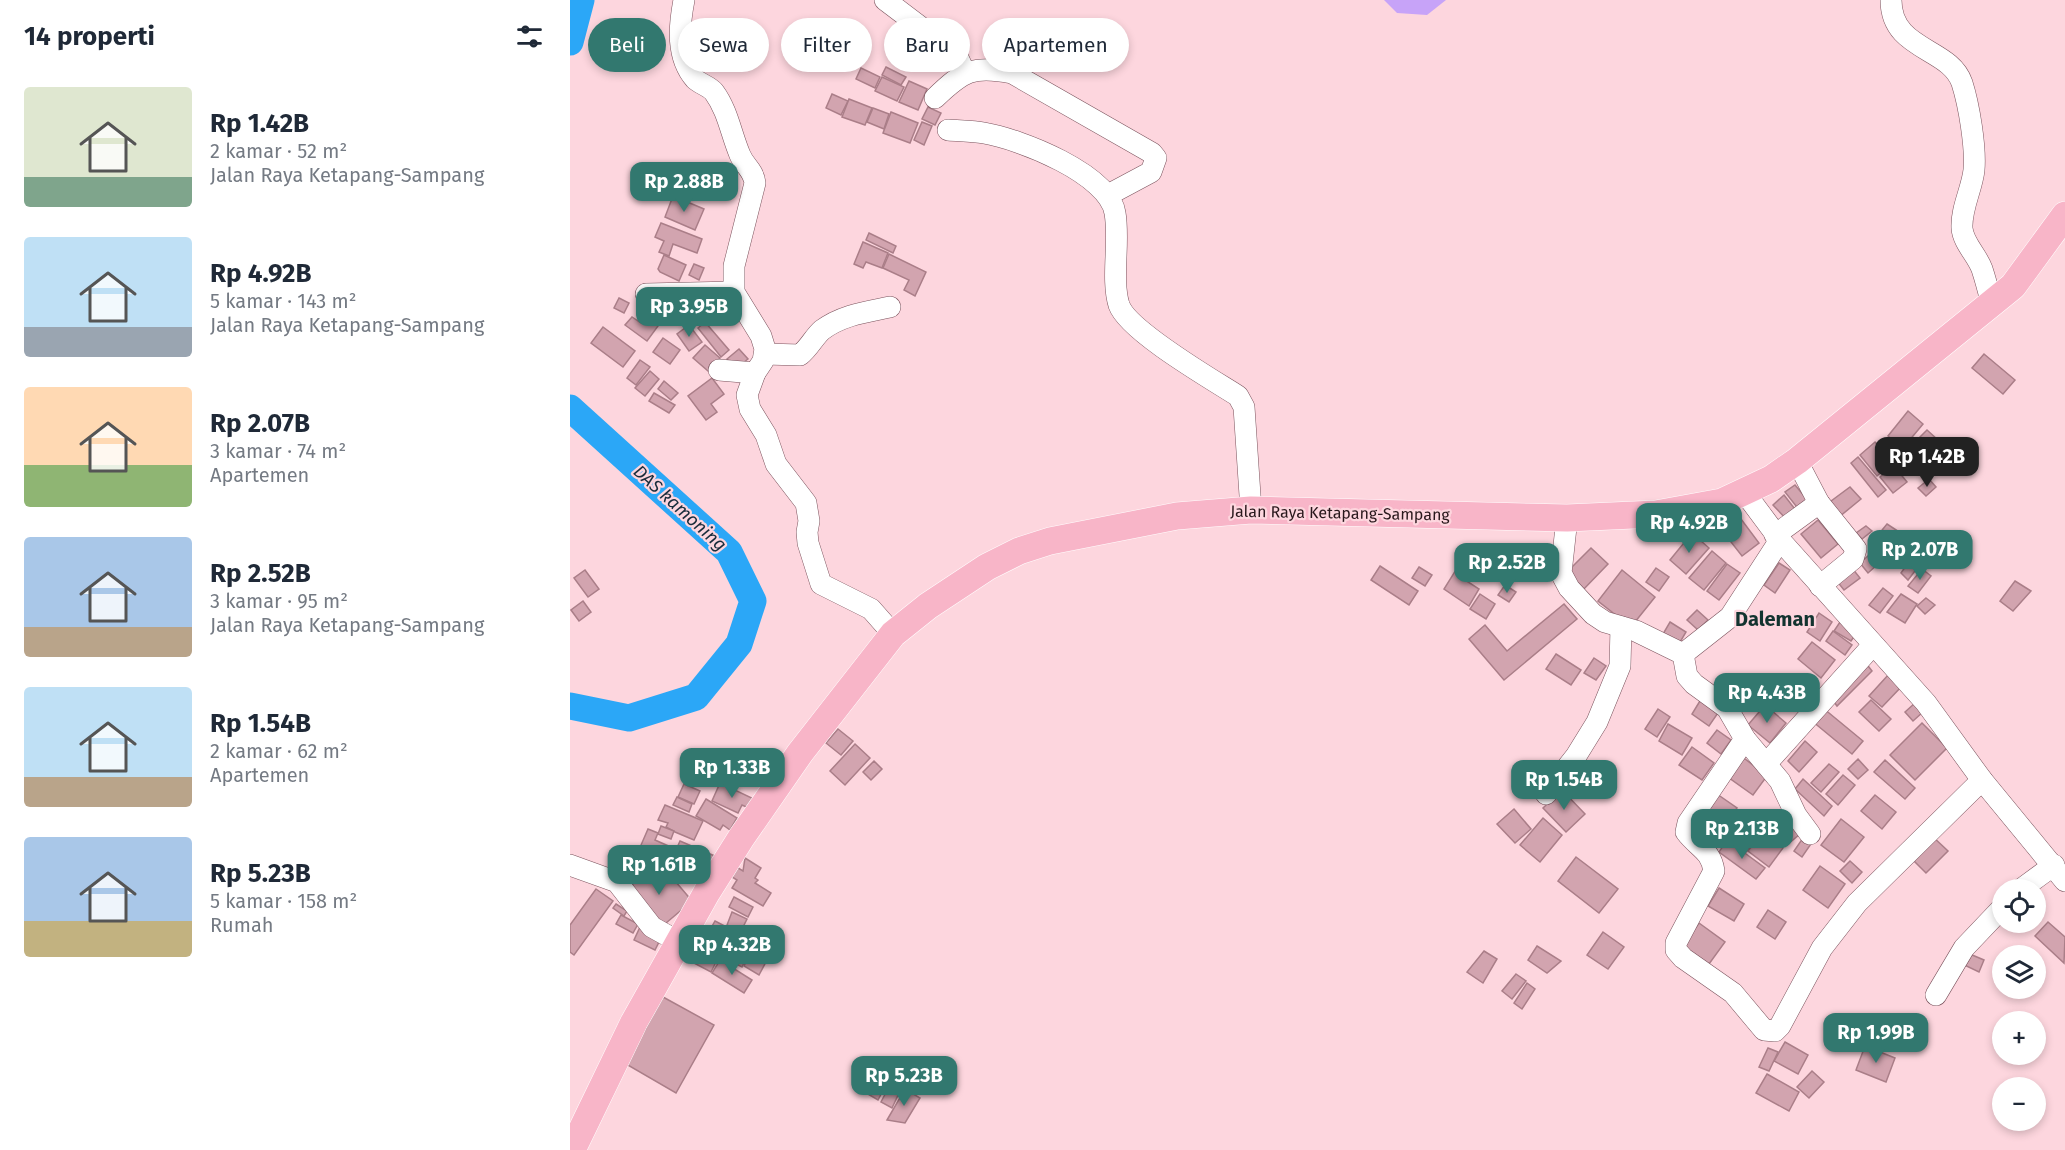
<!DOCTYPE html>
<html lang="id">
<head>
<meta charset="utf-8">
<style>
	body { margin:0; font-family:"Fira Sans",sans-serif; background:#f2f2f3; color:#1f2937; height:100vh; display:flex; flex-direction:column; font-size:22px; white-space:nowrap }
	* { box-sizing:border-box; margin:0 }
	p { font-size:20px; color:#747a83 }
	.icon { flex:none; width:33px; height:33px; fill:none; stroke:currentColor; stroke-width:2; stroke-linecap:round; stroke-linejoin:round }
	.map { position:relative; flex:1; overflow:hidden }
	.sheet { display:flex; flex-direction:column; background:#fff; width:570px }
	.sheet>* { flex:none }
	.banner { position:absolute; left:18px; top:18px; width:570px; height:54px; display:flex; gap:12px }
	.fabs { position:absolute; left:1422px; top:879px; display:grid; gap:12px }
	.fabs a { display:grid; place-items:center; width:54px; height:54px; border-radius:50%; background:#fff; box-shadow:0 3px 9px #0003; font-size:30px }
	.price { position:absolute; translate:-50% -51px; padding:0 14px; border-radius:12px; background:#32786f; color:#fff; font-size:20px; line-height:39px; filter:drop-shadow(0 2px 3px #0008) }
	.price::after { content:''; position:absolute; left:50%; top:36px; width:18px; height:14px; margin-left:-9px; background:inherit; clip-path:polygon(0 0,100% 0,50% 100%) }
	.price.selected { background:#222; color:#fff }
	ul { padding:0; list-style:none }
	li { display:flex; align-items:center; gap:18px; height:150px; padding:0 24px }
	li span { display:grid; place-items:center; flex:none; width:168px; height:120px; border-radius:6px; color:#555 }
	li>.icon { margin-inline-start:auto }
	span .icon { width:72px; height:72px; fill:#fffc; stroke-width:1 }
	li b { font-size:26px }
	h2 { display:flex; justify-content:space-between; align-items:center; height:72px; padding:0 24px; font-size:26px }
	.tag { padding:0 21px; border-radius:27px; background:#fff; box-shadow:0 3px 9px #0003; font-size:21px; line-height:54px }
	.tag.selected { background:#32786f; color:#fff }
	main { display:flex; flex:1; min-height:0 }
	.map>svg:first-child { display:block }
	.green { fill:#c7a3f8 }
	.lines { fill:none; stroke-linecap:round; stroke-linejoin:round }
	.river { stroke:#2ba7f7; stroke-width:27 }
	.building { fill:#d2a4af; stroke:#aa7e88; stroke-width:1.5 }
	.minor-casing { stroke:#7a525c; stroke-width:22 }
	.major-casing { stroke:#fff; stroke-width:28 }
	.minor { stroke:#fff; stroke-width:21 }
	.major { stroke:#f8b5c8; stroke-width:27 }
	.labels { text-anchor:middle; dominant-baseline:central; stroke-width:4.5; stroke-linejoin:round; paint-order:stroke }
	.street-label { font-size:16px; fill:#29181c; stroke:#fdd6de }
	.water-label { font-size:18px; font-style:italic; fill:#1a2d3c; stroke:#fdd6de }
	.quarter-label { font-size:20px; font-weight:bold; fill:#12332f; stroke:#fdd6de }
</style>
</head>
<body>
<main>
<section class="sheet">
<h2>14 properti<svg class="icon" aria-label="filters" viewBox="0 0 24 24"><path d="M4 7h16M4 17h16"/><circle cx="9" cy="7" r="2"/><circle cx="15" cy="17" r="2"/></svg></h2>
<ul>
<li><span style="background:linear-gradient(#dfe7d0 75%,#7fa58c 0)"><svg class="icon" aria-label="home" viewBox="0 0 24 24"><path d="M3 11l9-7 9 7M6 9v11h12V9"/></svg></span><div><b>Rp 1.42B</b><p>2 kamar · 52 m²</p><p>Jalan Raya Ketapang-Sampang</p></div></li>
<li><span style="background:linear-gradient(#bfe0f5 75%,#9aa5b1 0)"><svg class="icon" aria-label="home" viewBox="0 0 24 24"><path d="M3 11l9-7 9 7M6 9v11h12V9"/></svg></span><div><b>Rp 4.92B</b><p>5 kamar · 143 m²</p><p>Jalan Raya Ketapang-Sampang</p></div></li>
<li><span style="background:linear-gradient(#ffd9b3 65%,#8fb573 0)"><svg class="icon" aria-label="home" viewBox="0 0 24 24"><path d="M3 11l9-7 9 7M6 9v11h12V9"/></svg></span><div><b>Rp 2.07B</b><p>3 kamar · 74 m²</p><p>Apartemen</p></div></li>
<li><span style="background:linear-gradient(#a9c7e8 75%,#b9a48a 0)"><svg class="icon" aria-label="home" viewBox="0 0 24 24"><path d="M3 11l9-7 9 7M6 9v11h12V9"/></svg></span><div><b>Rp 2.52B</b><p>3 kamar · 95 m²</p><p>Jalan Raya Ketapang-Sampang</p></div></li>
<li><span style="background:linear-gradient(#bfe0f5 75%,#b9a48a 0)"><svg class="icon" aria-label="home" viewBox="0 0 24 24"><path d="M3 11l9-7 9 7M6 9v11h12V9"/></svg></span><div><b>Rp 1.54B</b><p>2 kamar · 62 m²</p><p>Apartemen</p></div></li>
<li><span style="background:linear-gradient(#a9c7e8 70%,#c2b280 0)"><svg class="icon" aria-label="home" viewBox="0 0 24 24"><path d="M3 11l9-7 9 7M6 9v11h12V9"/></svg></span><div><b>Rp 5.23B</b><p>5 kamar · 158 m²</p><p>Rumah</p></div></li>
</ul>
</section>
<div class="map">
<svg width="1495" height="1150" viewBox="0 0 1495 1150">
	<rect width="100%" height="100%" fill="#fdd6de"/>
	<polygon class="green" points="814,0 876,0 857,15 827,13"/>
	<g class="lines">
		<g class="river">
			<polyline points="0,42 11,0"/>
			<polyline points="0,408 159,552 183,601 169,644 126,697 59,718 0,706"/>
		</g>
	</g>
	<g class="building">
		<polygon points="316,67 336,77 331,85 312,75"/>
		<polygon points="291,68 310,77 305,88 286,79"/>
		<polygon points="312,77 334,87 327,101 305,91"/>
		<polygon points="339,81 357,89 348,110 329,102"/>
		<polygon points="262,94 278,101 271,115 256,108"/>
		<polygon points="279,99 302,108 295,125 272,117"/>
		<polygon points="358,107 371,113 365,125 352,119"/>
		<polygon points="303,108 319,114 314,129 297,122"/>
		<polygon points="321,112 348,123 340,143 313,133"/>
		<polygon points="352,122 362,126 354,145 344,140"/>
		<polygon points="103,196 134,209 125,230 95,217"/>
		<polygon points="91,223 132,239 127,253 103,244 99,256 89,252 94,241 85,237"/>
		<polygon points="299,233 326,246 323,253 296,240"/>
		<polygon points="293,242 318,253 312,268 296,262 293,268 284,264"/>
		<polygon points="319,254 356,272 345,296 334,290 339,280 313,268"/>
		<polygon points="94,255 116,265 109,281 90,272 88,269"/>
		<polygon points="124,264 134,268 129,280 119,275"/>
		<polygon points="49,298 59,303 54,313 44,308"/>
		<polygon points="143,302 152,311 143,320 134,312"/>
		<polygon points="114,305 123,316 114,324 105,312"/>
		<polygon points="79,313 91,322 77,341 55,325 62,317 71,323"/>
		<polygon points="135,322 159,350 151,357 128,328"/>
		<polygon points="119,325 132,342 119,351 107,334"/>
		<polygon points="33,327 65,351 53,367 21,343"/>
		<polygon points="93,338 110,350 100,364 83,352"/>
		<polygon points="135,345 150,358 138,371 123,358"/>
		<polygon points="169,349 178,359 165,369 157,359"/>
		<polygon points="1414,354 1445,380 1433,394 1402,368"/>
		<polygon points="70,360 80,367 66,385 57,378"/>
		<polygon points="80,371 89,379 75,396 65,388"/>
		<polygon points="142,378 154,394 141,404 147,412 136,420 118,396"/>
		<polygon points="94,381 108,393 101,400 88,389"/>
		<polygon points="84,393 105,405 99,413 79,401"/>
		<polygon points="1338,411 1353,424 1333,448 1318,436"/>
		<polygon points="1357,430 1368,440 1350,459 1339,448"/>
		<polygon points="1305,442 1321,464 1307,476 1290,455"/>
		<polygon points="1288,457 1316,490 1308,497 1281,463"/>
		<polygon points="1323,465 1337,482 1323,493 1310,477"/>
		<polygon points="1359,479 1366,487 1356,496 1348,488"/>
		<polygon points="1225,485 1240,503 1230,511 1215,492"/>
		<polygon points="1280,487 1291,499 1269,517 1257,504"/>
		<polygon points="1214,495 1228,513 1219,522 1203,505"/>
		<polygon points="1168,515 1189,543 1172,556 1150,528"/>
		<polygon points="1248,520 1268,544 1251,558 1231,534"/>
		<polygon points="1317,524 1337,537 1314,558 1300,545"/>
		<polygon points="1296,526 1302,531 1292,539 1286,533"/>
		<polygon points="1122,533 1139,548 1116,574 1100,560"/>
		<polygon points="965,544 976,551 963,570 953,563"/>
		<polygon points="929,547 953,563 944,576 920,561"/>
		<polygon points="1021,548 1038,564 1012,591 995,574"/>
		<polygon points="1142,551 1156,563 1134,590 1119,578"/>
		<polygon points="1299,555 1308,564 1298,573 1290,563"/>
		<polygon points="1340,560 1348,567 1338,580 1331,573"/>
		<polygon points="1209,563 1220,570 1205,593 1194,585"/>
		<polygon points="1157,564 1170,573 1149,600 1137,591"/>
		<polygon points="889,565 900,572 895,580 909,589 899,606 874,589"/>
		<polygon points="810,566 848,591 839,605 801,580"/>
		<polygon points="849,567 862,575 855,586 842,578"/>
		<polygon points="1086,568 1099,577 1089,591 1076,582"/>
		<polygon points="1282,568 1290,578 1274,590 1266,580"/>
		<polygon points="1352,569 1361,576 1348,593 1338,586"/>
		<polygon points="15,570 29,589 18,597 4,578"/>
		<polygon points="1052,570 1085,597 1061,627 1028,601"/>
		<polygon points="1445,581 1461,591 1443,611 1430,601"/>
		<polygon points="935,585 946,592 939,602 928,595"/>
		<polygon points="1313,588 1323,596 1310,613 1299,605"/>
		<polygon points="910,594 925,604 916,619 900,609"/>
		<polygon points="1331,594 1347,604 1335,623 1317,612"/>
		<polygon points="1356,598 1365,605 1355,614 1347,606"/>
		<polygon points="13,601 21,612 9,621 1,610"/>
		<polygon points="994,604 1007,619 934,680 899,639 915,625 937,651"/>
		<polygon points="1127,610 1138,620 1128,630 1117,620"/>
		<polygon points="1249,613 1262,622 1250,641 1237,632"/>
		<polygon points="1100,622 1116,632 1109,644 1093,634"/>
		<polygon points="1270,622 1286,634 1281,641 1264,631"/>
		<polygon points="1263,631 1282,645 1275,655 1256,641"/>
		<polygon points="1242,642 1265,660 1251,678 1228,659"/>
		<polygon points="986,654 1011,670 1001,685 976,669"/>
		<polygon points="1024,658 1036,666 1026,680 1014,673"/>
		<polygon points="1295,662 1302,671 1267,706 1261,698"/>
		<polygon points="1319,674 1332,686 1312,707 1299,696"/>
		<polygon points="1133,696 1150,710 1139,726 1122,714"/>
		<polygon points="1301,700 1321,719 1309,731 1289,712"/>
		<polygon points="1345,703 1353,712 1343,721 1335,712"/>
		<polygon points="1195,705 1216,723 1200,743 1178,725"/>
		<polygon points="1253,708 1293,741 1282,754 1242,721"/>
		<polygon points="1088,709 1100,717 1087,737 1075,729"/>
		<polygon points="1352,723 1377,748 1345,780 1320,755"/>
		<polygon points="1098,724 1122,738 1112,755 1089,741"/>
		<polygon points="268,729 283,741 271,755 256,743"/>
		<polygon points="1147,730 1161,740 1151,754 1137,743"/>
		<polygon points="1235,741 1247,752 1229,772 1218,761"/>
		<polygon points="285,744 300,758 275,785 260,771"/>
		<polygon points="1122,747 1144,763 1132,780 1109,765"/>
		<polygon points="1170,755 1197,776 1183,795 1155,775"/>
		<polygon points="1288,759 1298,770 1288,779 1278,769"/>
		<polygon points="1315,760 1345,788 1335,799 1304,772"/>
		<polygon points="304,761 312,769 301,780 293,772"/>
		<polygon points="1259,764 1269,772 1251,792 1241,783"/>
		<polygon points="1273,775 1285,785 1268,805 1256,794"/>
		<polygon points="1233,779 1262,806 1254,816 1225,789"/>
		<polygon points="150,783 186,800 181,809 172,805 168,813 142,801"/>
		<polygon points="114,784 130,791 124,804 108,797"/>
		<polygon points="992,790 1015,814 996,832 973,808"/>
		<polygon points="1147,794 1167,808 1149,832 1129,818"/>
		<polygon points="1305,795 1326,812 1312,829 1291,811"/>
		<polygon points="107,797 122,804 119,812 103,805"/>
		<polygon points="136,799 167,818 160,830 153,825 150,830 126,816"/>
		<polygon points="95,805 133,821 124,840 105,832 96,827 98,823 88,820"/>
		<polygon points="944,809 961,829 945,843 927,824"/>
		<polygon points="1173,817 1192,832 1176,852 1157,837"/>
		<polygon points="973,818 992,835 970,862 950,845"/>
		<polygon points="1271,819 1294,837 1274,862 1251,845"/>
		<polygon points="1217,820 1230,834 1217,845 1204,831"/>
		<polygon points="91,826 104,831 101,839 88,834"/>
		<polygon points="78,829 88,833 85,840 103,848 96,864 68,852"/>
		<polygon points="1193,832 1213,848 1199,867 1178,851"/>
		<polygon points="1235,835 1243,841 1232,857 1224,851"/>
		<polygon points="1361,835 1378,851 1356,873 1339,856"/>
		<polygon points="1157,840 1195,868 1186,879 1149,852"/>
		<polygon points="110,841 147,857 135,884 121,878 125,869 102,859"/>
		<polygon points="67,855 79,859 75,869 64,865"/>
		<polygon points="1006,857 1048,889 1029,913 988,881"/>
		<polygon points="175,858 191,868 185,878 188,880 185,883 201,893 193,906 162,888 167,880 159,875 165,866 173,871"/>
		<polygon points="1280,861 1292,872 1282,883 1270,871"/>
		<polygon points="89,862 122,901 89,929 56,890"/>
		<polygon points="1250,866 1275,884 1258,908 1233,890"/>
		<polygon points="1149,888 1174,904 1164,921 1138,906"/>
		<polygon points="26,889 43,901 4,955 0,952 0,925"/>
		<polygon points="164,897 183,907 178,917 159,907"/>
		<polygon points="46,904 57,911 54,916 43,908"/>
		<polygon points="1198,910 1216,922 1205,939 1187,927"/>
		<polygon points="162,912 177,919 171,931 157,925"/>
		<polygon points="51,915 68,924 63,933 46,924"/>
		<polygon points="145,921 172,935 168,943 180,950 172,967 148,955 153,946 136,937"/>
		<polygon points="1478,922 1495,937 1494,963 1465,936"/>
		<polygon points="1129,923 1155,942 1139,964 1113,946"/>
		<polygon points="70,927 91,938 85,950 64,940"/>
		<polygon points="1033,932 1054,947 1038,969 1017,955"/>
		<polygon points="967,946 991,961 977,973 958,960"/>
		<polygon points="128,947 148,958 141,972 120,961"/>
		<polygon points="182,950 198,958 189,975 174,966"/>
		<polygon points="914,951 927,959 913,983 897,972"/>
		<polygon points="1395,952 1414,960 1409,972 1390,963"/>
		<polygon points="150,960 182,980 174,993 142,973"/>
		<polygon points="946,974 956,981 942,999 932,991"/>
		<polygon points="957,983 965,989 952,1009 944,1003"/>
		<polygon points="93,997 144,1025 106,1093 56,1064"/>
		<polygon points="1215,1042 1238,1055 1228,1074 1204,1061"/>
		<polygon points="1295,1046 1325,1058 1316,1082 1286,1070"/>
		<polygon points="1198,1048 1208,1052 1199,1071 1189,1067"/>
		<polygon points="1242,1071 1254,1082 1239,1098 1227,1087"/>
		<polygon points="1197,1074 1229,1092 1219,1111 1186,1093"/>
		<polygon points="304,1077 317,1083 308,1100 296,1093"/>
		<polygon points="320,1085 330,1091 322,1108 311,1102"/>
		<polygon points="335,1089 350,1098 335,1123 317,1120"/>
	</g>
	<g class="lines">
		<g class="minor-casing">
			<g id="minor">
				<path d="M 114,0 C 109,26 106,57 125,79 C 130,84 139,86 144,92 C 158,111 161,134 170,155 C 175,167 183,169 185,183 L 164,266 L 164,292 L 191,336 L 195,349 L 193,361 L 185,373 L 177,395 L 180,409 L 196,435 L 206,464 L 236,503 L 239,521 L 237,532 L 238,543 L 251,584 L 301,609 L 323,634"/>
				<polyline points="315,0 381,50 388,58 395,73"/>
				<path d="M 1321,0 C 1321,51 1380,47 1392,83 C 1399,105 1406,147 1404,170 C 1402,189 1391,208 1392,228 C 1393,243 1407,255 1412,269 C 1416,281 1419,293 1422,305"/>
				<path d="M 365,98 C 393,71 403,65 442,73 L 582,153 L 586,158 L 581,172 L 538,195"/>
				<path d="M 378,130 C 390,131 403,131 414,133 C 450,139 539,174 545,213 C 550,241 541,279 549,305 C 558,331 643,380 668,396 L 674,407 L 681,510"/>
				<polyline points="76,294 164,292"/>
				<path d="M 195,354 L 230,355 C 239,348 244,337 252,330 C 272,315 296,312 320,307"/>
				<polyline points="149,370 185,373"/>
				<polyline points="1227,461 1249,503 1286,549 1283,559 1250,586"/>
				<polyline points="1175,493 1210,540 1356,703 1412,780 1495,881"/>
				<polyline points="997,518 991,573 999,588 1023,614 1035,622 1066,631 1113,654 1117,676 1124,684 1157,708 1175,739 1210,781 1226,815 1240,834"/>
				<polyline points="1205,535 1249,503"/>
				<polyline points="1113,654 1160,617 1210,540"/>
				<path d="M 1175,739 L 1118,823 L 1116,832 C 1128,848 1141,850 1144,871 L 1106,943 L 1106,950 L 1113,958 L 1163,993 L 1194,1030 L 1205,1031 L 1210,1026 L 1252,948 L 1287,903 L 1412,780"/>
				<polyline points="1196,764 1303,645"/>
				<polyline points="976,794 1006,756 1027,722 1050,666 1051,627"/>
				<polyline points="0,865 47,882 82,927 109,942"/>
				<polyline points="1450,890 1484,865"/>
				<polyline points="1366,995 1394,948 1432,908"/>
			</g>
		</g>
		<g class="major-casing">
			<polyline id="major" points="2,1150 64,1022 137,892 171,838 230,753 323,634 358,606 417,567 449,551 480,541 607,516 681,510 997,518 1086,514 1152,502 1201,479 1227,461 1443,286 1495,215"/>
		</g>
		<use href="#minor" class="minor"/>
		<use href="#major" class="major"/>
	</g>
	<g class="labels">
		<g class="street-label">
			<text transform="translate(770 513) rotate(1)">Jalan Raya Ketapang-Sampang</text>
		</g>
		<g class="water-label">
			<text transform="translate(110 508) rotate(42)">DAS kamoning</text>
		</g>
		<g class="quarter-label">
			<text x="1205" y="619">Daleman</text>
		</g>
	</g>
</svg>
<div class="fabs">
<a><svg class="icon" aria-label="locate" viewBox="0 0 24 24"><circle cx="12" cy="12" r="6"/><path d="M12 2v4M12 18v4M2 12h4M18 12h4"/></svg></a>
<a><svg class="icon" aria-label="layers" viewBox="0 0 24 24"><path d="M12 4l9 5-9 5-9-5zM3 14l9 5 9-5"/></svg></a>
<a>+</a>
<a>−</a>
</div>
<b class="price" style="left:114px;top:213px">Rp 2.88B</b>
<b class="price" style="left:119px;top:338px">Rp 3.95B</b>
<b class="price selected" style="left:1357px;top:488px">Rp 1.42B</b>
<b class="price" style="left:1119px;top:554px">Rp 4.92B</b>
<b class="price" style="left:1350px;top:581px">Rp 2.07B</b>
<b class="price" style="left:937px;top:594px">Rp 2.52B</b>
<b class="price" style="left:1197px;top:724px">Rp 4.43B</b>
<b class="price" style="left:162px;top:799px">Rp 1.33B</b>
<b class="price" style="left:994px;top:811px">Rp 1.54B</b>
<b class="price" style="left:1172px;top:860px">Rp 2.13B</b>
<b class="price" style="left:89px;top:896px">Rp 1.61B</b>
<b class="price" style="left:162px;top:976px">Rp 4.32B</b>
<b class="price" style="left:1306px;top:1064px">Rp 1.99B</b>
<b class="price" style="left:334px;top:1107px">Rp 5.23B</b>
<div class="banner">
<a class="tag selected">Beli</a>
<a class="tag">Sewa</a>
<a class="tag">Filter</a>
<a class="tag">Baru</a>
<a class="tag">Apartemen</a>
</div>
</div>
</main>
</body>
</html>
